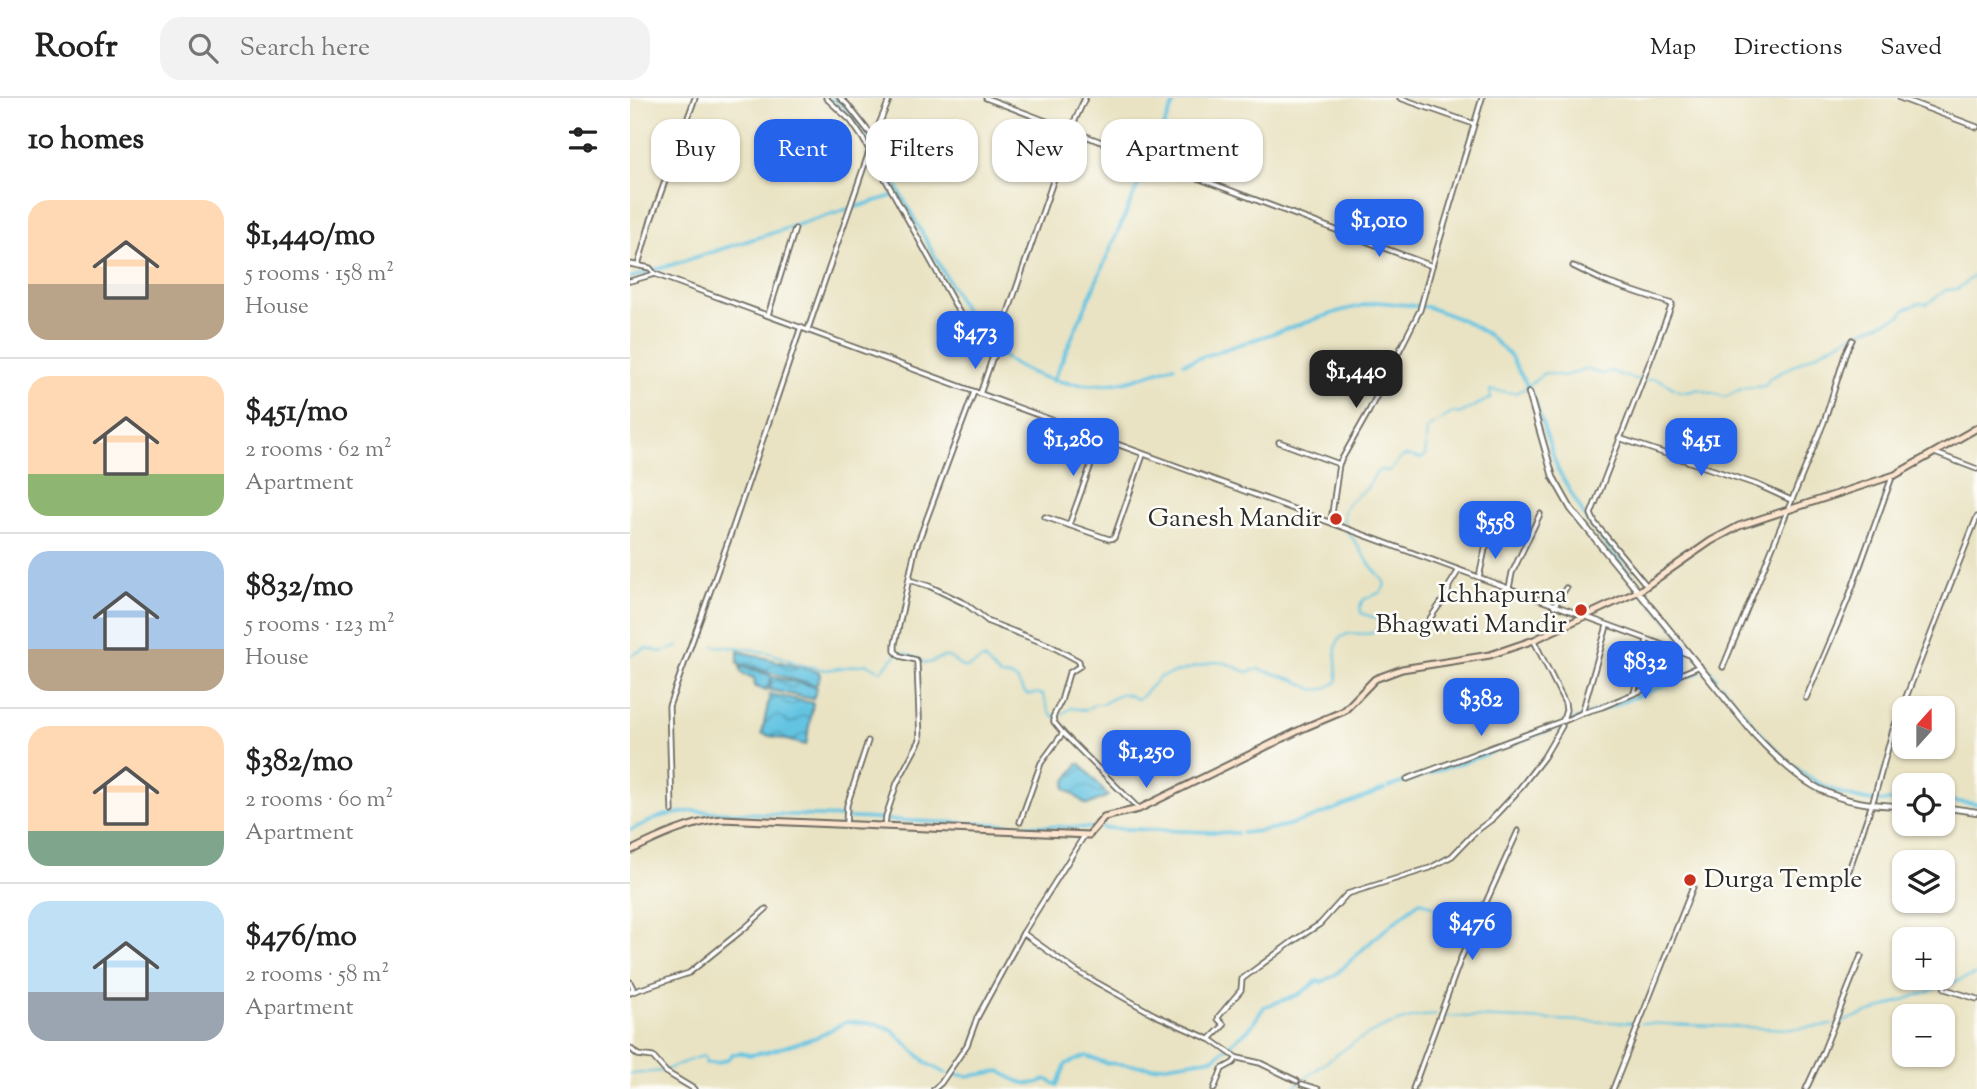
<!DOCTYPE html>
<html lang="en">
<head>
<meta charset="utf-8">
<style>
	body { margin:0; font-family:"Sorts Mill Goudy",serif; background:#f2f2f2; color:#222; height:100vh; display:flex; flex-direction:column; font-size:26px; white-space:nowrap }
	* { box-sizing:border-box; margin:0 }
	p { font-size:23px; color:#767676 }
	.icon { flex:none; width:38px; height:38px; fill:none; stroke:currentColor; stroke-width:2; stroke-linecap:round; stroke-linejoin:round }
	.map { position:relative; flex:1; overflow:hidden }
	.details { display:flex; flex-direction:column; background:#fff; width:630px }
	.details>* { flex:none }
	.hud { position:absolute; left:21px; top:21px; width:665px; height:63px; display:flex; gap:14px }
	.needle { width:46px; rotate:21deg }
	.tools { position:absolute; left:1262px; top:598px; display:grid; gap:14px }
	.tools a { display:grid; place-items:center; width:63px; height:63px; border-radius:14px; background:#fff; box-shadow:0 2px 5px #0004; font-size:35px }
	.price { position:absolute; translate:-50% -60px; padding:0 16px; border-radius:14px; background:#2563eb; color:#fff; font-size:23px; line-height:46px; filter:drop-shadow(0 2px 4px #0008) }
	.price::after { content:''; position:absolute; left:50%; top:42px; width:21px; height:16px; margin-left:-10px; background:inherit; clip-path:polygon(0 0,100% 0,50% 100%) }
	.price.selected { background:#222; color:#fff }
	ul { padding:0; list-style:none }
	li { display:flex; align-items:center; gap:21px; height:175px; padding:0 28px }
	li+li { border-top:2px solid #e0e0e0 }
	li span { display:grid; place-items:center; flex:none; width:196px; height:140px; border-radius:21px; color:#555 }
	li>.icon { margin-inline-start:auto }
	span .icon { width:84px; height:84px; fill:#fffc; stroke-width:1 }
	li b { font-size:30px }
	h2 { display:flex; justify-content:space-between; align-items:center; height:84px; padding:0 28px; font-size:30px }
	.tag { padding:0 24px; border-radius:21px; background:#fff; box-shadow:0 2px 5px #0004; font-size:24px; line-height:63px }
	.tag.selected { background:#2563eb; color:#fff }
	header { display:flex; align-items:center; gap:42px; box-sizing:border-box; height:98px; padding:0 35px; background:#fff; border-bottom:2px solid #e0e0e0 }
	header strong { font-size:33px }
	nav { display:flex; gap:38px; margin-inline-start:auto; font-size:24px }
	.search { width:490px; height:63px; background:#f2f2f2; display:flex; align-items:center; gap:18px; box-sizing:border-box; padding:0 24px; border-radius:21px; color:#767676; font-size:26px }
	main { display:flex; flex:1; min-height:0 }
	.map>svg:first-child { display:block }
	.water { fill:url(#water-waves); stroke:#487886; stroke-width:2 }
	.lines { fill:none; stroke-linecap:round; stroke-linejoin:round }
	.stream { stroke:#64c4e2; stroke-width:2 }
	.canal { stroke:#64c4e2; stroke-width:3.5 }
	.minor-casing { stroke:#6e6b60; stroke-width:7 }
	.tertiary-casing { stroke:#6e6b60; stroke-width:8 }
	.secondary-casing { stroke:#6e6b60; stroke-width:9 }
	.minor { stroke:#fff; stroke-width:3.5 }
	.tertiary { stroke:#fff; stroke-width:4.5 }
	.secondary { stroke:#fce5cf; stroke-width:5 }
	.poi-dot { fill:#c8321e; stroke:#fdfcf7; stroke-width:2.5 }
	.labels { text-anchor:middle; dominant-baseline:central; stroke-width:5; stroke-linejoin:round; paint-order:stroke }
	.poi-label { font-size:26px; fill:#2b2b2b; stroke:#fdfcf7; text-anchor:end }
</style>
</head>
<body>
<header>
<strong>Roofr</strong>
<div class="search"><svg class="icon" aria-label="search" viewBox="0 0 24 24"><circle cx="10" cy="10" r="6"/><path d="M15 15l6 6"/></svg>Search here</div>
<nav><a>Map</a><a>Directions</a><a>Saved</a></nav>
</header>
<main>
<section class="details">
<h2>10 homes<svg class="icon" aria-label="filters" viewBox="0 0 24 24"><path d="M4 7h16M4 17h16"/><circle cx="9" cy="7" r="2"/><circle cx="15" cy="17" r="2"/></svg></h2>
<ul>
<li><span style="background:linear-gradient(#ffd9b3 60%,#b9a48a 0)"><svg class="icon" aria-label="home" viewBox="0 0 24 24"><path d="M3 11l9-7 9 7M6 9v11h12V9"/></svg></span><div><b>$1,440/mo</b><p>5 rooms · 158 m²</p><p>House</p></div></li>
<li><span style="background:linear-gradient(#ffd9b3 70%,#8fb573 0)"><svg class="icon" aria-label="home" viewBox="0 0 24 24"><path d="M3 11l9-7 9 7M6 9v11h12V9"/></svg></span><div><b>$451/mo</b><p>2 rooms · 62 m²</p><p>Apartment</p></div></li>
<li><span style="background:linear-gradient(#a9c7e8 70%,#b9a48a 0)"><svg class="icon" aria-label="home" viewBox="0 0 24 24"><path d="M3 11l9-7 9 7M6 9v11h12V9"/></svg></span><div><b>$832/mo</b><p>5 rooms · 123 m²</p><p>House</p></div></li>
<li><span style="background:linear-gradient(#ffd9b3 75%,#7fa58c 0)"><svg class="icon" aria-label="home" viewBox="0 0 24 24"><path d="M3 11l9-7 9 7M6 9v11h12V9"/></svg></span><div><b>$382/mo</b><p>2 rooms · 60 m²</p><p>Apartment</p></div></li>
<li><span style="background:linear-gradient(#bfe0f5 65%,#9aa5b1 0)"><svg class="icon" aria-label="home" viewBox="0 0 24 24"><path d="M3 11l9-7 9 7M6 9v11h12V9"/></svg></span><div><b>$476/mo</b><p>2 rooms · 58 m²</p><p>Apartment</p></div></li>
</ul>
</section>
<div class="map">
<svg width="1347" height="991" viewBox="0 0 1347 991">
	<defs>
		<pattern id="water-waves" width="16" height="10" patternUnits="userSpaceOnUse" patternTransform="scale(1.75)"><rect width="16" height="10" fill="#64c4e2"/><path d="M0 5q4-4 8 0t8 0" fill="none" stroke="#539fb7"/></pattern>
	</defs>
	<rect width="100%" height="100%" fill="#fdfcf7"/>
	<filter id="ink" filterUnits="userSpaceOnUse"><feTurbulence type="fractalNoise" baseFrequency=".0143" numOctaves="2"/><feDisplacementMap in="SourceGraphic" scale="14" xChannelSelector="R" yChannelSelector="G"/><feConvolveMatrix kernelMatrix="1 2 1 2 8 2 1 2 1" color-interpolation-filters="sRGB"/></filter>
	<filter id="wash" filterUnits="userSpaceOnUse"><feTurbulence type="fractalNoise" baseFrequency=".00686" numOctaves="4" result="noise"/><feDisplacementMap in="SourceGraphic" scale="28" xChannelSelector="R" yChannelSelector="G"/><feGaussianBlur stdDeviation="1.57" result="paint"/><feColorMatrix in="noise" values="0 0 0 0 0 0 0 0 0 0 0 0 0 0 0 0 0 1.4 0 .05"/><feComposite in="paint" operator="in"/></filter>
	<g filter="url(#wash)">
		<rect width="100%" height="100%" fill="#e9e3c3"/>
		<g class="water">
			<polygon points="108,553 189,574 190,578 187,586 182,587 108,565"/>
			<polygon points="110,568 140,577 142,579 187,589 183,601 140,592 141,580 137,592 125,589 124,580 114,577 111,574"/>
			<polygon points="140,596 183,605 176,647 132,636"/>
			<polygon points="448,666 451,666 478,698 457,707 435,690 436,683"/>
		</g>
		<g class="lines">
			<g class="stream">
				<path d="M 714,428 L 714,412 C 720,401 727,398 736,391 C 742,385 742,377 750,372 L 760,373 C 772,357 772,355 791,361 L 795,358 L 797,330 L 824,314 L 829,316 L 861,300 L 860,292 L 885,295 L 894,291 L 914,275 L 934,278 L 955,271 L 972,276 L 982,273 C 990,278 1004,281 1014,282 C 1018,282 1022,280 1026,281 C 1041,284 1047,301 1068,291 L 1096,299 L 1113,290 L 1135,288 L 1140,280 L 1224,236 L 1270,218 L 1275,211 L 1289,205 L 1297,206 L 1316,192 L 1327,191 L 1347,176"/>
				<path d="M 84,548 L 113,550 L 140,555 L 172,567 L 196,572 L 237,566 L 251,573 L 269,554 C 282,556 289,563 296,565 C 304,566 309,557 318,559 C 325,561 330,572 338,569 C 344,568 348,563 354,561 L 370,578 C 395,578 384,587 398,597 L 407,595 L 413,597 L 419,614 L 425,619 L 429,618 L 441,610 L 455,612 L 465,606 L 473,606 C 489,597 489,591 506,601 L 510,600 L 530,579 L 583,564 L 596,565 L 617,574 L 629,571 L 665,582 L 684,592 L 695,591 L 707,584 C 709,569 699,543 715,537 C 723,534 734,537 743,535 L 749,529 L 749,523 L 745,520 L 731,515 L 730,509 L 733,502 L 751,494 L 755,487 C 752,477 746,476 741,468 C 733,456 726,444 717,433"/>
				<polyline points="0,558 16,550 31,554 48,549"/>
				<polyline points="813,918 1007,925"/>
				<polyline points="1011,925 1161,931 1202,927"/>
				<polyline points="1206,926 1347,876"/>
				<path d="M 36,972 C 48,967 62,960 74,958 L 76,965"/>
				<polyline points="0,976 33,973"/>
				<path d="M 662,991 C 704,957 751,918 807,917"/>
			</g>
			<g class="canal">
				<path d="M 202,0 L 221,16 L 246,51 L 342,226 C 349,234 356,243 364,251 C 399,283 451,293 497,283 C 513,279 528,273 544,268"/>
				<polyline points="223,110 262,98"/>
				<polyline points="0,180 218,111"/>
				<polyline points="554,265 710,213 747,204 798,209 835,223 857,236 880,257 903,298 928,372 959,426 1086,580"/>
				<polyline points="423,283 546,0"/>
				<path d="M 1091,587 C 1133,638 1166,689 1236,702 C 1248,705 1262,702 1274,702"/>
				<polyline points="759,689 854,657 1070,574"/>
				<polyline points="1312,702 1347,706"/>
				<polyline points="217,720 254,721"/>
				<polyline points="257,722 464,730"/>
				<polyline points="472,730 607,735"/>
				<polyline points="0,732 32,718 63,713 214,719"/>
				<path d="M 612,735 C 665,731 706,710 755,691"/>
				<polyline points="76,965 87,965 98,961 102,956 111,955 120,957 137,954 187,939 216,924 225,924 247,926 262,932 298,966 315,975"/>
				<path d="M 320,976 L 341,978 L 370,973 C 385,983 400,991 416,981 L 427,987 L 436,966 L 456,958 L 476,965 L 523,969 L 584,960 L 620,930 L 634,909 L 670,896 L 687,883 L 692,884 L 705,877 L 744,841 L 790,803 L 845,827"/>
			</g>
		</g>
	</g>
	<g filter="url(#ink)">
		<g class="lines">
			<g class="minor-casing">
				<g id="minor">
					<polyline points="196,0 221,23 232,39 334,223 364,259"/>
					<polyline points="356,0 516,61"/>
					<polyline points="770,0 844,26"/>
					<polyline points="1270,0 1347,29"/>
					<polyline points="244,38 260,0"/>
					<polyline points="522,63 802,168 852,0"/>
					<polyline points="0,166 20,170 25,176 0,183"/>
					<polyline points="8,167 21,122 65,0"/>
					<polyline points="943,168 976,184 1042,206 961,416 965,425 1017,488"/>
					<polyline points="25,176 1060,557"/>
					<polyline points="138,217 165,131"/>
					<polyline points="178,231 239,54 247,44 217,6 210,0"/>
					<polyline points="350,296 441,31 455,0"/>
					<polyline points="989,340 1128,387 1161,402"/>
					<polyline points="649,344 709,366"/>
					<polyline points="1305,355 1347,371"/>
					<polyline points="415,419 479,441 484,440 513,357"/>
					<polyline points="701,423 709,366 739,313 790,212 802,168"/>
					<polyline points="439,427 470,342"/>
					<polyline points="849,479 855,451 863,440"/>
					<polyline points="279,482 299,488 336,506 359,524 419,547 449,563 450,568 439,575 431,603 423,619 424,624 433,635"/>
					<polyline points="879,490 882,475 910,416"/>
					<polyline points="924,508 936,490"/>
					<polyline points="796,526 818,495 819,488 829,472"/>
					<polyline points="904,543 935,605 936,612 933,622"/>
					<polyline points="1093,569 1194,324 1216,254 1222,242"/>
					<polyline points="1004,595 1017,542"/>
					<polyline points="1176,600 1217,504 1262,379"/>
					<polyline points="952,615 972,609 1070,568"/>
					<polyline points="934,623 952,615 977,528"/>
					<polyline points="777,681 935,622"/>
					<polyline points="42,713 39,608 100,438 171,229"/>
					<polyline points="390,724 411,665 433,635 509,711"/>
					<polyline points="216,726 217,707 238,643"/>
					<polyline points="255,728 256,718 267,685 290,642 287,565 286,562 270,558 265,553 265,546 285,452 344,294"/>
					<polyline points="1219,772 1244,700 1263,632 1347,419"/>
					<polyline points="393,835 446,873 525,917 579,941"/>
					<polyline points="0,884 3,890 0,895"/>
					<polyline points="1313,885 1315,891 1347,901"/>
					<polyline points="2,894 59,875 116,829 136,811"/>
					<polyline points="0,950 8,957 23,959 36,974 64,991"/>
					<polyline points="608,960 630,965 667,983"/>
					<polyline points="672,986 688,991"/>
					<polyline points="304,991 311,985 337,947 347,920 393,835 454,738"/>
					<polyline points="584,991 592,971 603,965 607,960 580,941 594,927 588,921 589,918 611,892 612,881 662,844 690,826 717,796 800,770 822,758 845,734 861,722 886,695 914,659 932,628"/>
					<polyline points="783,991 831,860 888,733"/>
					<polyline points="983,991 1063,789"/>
					<polyline points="1176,991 1191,959 1231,858"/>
				</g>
			</g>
			<g class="tertiary-casing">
				<g id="tertiary">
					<path d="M 899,295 L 923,379 L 941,411 L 1124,636 C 1173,688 1200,707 1274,708"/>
					<polyline points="1312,709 1347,714"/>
				</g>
			</g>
			<g class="secondary-casing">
				<path id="secondary" d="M 0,753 C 28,739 61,724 92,721 L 459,737 L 474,719 L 509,711 L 676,629 L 714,613 L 745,581 L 772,571 L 860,557 L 904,542 L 1009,493 L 1081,443 L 1109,428 L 1265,377 L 1347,330"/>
			</g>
			<use href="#minor" class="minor"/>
			<use href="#tertiary" class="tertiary"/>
			<use href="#secondary" class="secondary"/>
		</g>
	</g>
	<g class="poi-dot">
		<circle cx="706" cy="421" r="7"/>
		<circle cx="951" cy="512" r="7"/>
		<circle cx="1060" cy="782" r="7"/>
	</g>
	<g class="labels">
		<g class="poi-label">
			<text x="692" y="421">Ganesh Mandir</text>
			<text x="937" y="497">Ichhapurna<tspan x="937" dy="30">Bhagwati Mandir</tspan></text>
			<text x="1074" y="782" text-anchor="start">Durga Temple</text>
		</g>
	</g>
</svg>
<div class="tools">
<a><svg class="needle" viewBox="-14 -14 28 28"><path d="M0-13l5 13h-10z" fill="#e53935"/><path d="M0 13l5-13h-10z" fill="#767676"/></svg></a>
<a><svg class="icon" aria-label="locate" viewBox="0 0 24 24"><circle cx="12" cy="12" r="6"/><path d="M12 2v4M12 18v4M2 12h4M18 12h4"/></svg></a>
<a><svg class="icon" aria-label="layers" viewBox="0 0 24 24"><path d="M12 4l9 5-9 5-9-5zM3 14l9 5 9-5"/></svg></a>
<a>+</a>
<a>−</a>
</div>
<b class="price" style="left:749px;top:161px">$1,010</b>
<b class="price" style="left:345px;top:273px">$473</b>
<b class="price selected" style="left:726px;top:312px">$1,440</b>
<b class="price" style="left:443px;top:380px">$1,280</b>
<b class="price" style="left:1071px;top:380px">$451</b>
<b class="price" style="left:865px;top:463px">$558</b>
<b class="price" style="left:1015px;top:603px">$832</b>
<b class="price" style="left:851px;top:640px">$382</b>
<b class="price" style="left:516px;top:692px">$1,250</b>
<b class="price" style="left:842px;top:864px">$476</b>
<div class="hud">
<a class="tag">Buy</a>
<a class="tag selected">Rent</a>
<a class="tag">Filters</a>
<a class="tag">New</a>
<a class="tag">Apartment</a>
</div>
</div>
</main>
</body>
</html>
